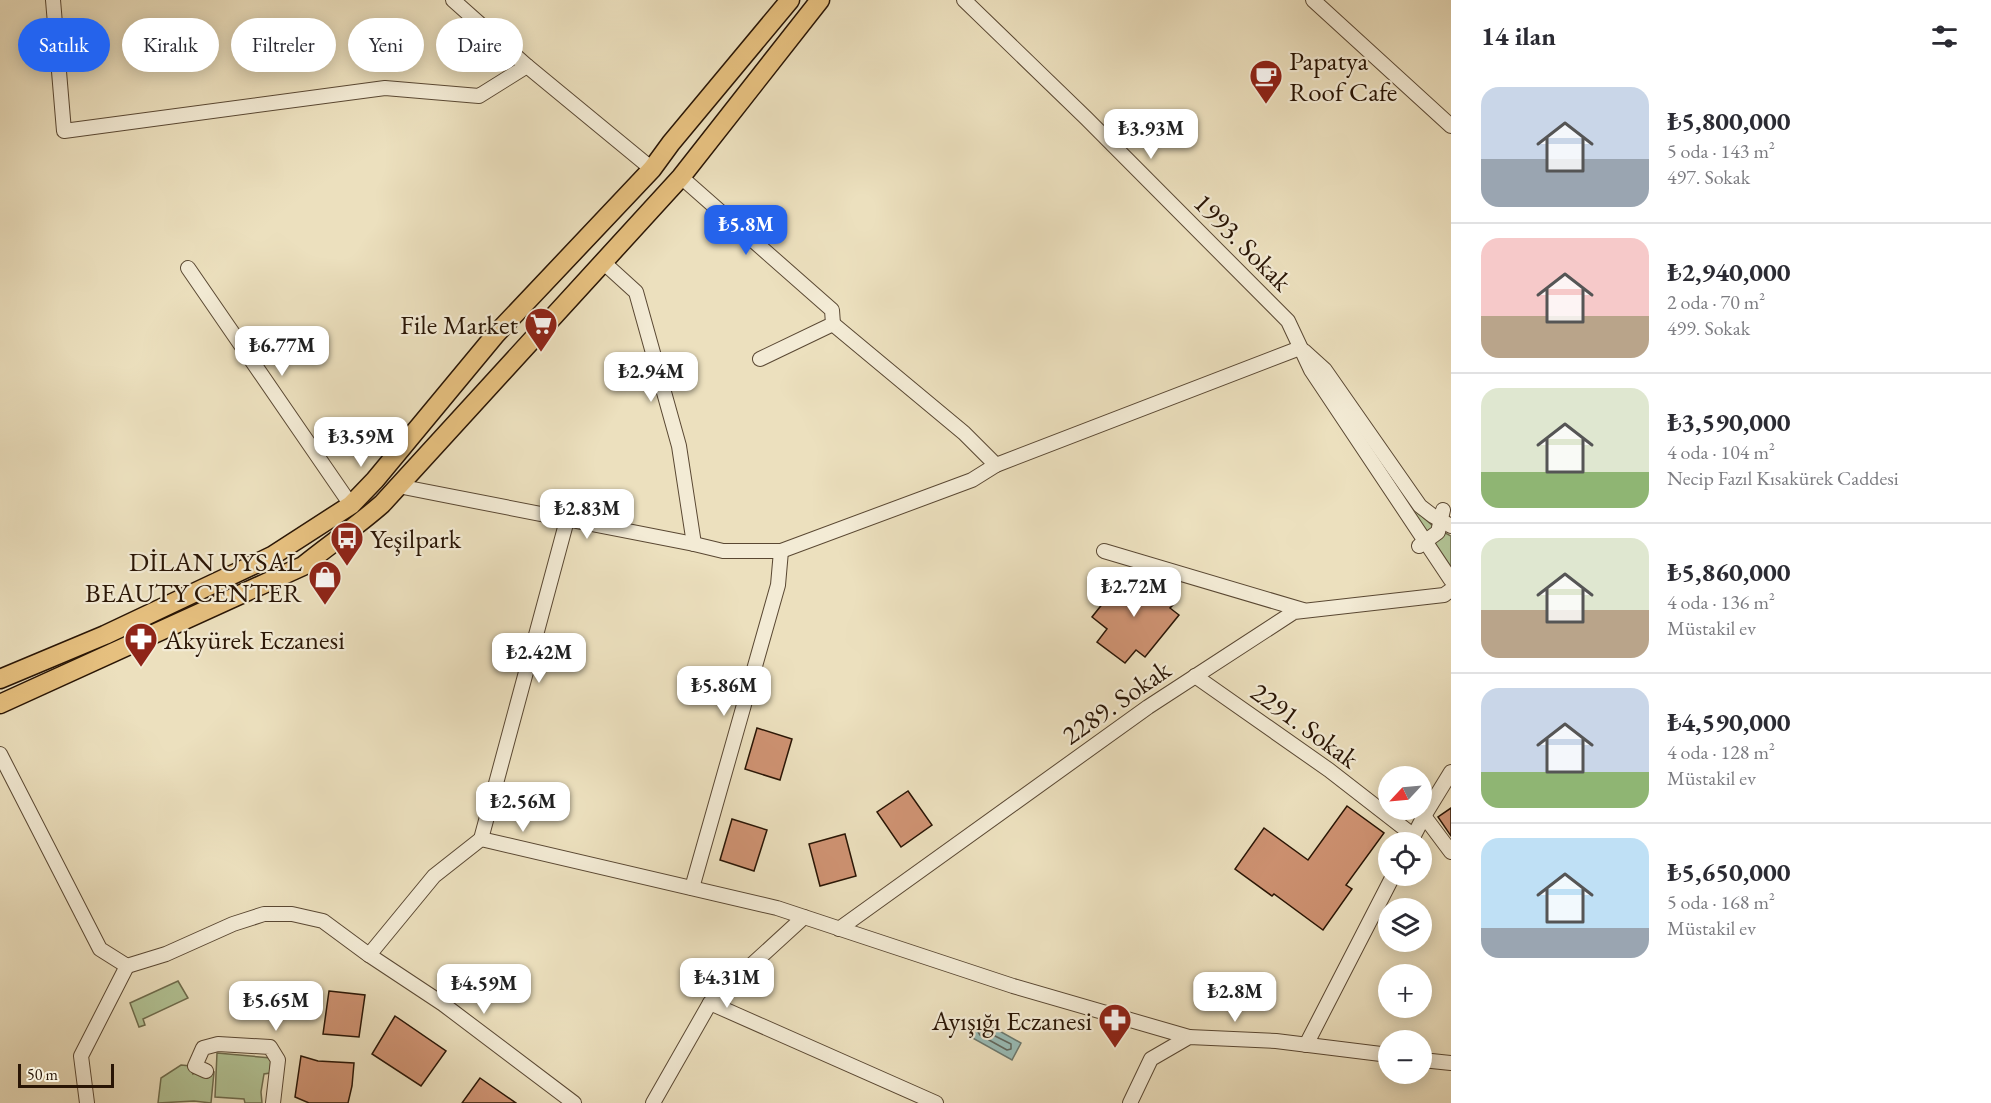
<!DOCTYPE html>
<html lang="tr">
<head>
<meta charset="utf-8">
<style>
	body { margin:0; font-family:"EB Garamond",serif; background:#f2f2f3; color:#2b2b33; height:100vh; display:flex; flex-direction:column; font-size:22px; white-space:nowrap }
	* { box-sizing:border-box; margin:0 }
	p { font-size:20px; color:#7c7c81 }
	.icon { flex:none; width:33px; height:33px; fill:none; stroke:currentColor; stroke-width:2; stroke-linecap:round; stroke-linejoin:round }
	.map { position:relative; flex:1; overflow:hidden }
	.panel { display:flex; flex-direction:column; background:#fff; width:540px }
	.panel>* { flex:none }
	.hud { position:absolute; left:18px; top:18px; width:570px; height:54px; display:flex; gap:12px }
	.needle { width:39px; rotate:244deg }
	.buttons { position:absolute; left:1378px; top:766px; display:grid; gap:12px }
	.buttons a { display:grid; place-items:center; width:54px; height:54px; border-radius:50%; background:#fff; box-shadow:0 3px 15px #0003; font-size:30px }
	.scale { position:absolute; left:18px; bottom:15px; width:96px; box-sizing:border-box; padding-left:6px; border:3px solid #291505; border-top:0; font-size:16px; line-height:21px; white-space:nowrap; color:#291505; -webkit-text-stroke:4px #f3ebd5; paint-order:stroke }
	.price { position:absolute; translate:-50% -51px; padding:0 14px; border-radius:12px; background:#fff; color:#222; font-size:20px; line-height:39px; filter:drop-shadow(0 2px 3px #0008) }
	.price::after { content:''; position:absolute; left:50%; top:36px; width:18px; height:14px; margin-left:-9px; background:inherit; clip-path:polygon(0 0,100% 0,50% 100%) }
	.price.active { background:#2563eb; color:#fff }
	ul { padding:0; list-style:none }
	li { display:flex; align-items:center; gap:18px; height:150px; padding:0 30px }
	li+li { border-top:2px solid #e1e1e2 }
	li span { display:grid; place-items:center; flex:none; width:168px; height:120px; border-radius:18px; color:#555 }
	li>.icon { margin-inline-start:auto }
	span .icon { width:72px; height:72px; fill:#fffc; stroke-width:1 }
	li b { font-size:26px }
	h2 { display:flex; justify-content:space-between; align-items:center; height:72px; padding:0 30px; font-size:26px }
	.tag { padding:0 21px; border-radius:27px; background:#fff; box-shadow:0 3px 15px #0003; font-size:21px; line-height:54px }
	.tag.active { background:#2563eb; color:#fff }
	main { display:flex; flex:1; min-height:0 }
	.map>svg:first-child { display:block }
	.green { fill:#b2c395; stroke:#6e6c4d; stroke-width:1.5 }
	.water { fill:#99bcb6; stroke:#6c796f; stroke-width:1.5 }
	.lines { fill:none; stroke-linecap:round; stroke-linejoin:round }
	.shore { stroke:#61685e; stroke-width:1.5 }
	.building { fill:#cf9373; stroke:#291505; stroke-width:1.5 }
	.minor-casing { stroke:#5a4833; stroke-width:16 }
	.major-casing { stroke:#291505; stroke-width:21 }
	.minor { stroke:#f3ebd5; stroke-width:14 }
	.major { stroke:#e6c07f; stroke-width:18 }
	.labels { text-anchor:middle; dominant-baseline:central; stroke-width:4.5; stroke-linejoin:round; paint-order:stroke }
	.poi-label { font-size:27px; fill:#291505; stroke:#f3ebd5; text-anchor:start }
	.street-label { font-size:27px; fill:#291505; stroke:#f3ebd5 }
</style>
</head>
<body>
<main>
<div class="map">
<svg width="1451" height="1103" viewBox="0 0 1451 1103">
	<rect width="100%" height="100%" fill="#ece0be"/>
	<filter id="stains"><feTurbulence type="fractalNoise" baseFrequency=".00333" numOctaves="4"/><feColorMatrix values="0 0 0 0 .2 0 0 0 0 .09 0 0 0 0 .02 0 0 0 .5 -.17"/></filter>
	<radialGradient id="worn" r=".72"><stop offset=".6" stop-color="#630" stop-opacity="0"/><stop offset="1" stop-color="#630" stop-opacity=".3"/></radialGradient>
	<g class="green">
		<polygon points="1313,365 1415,510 1434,527 1451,536 1451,568"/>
		<polygon points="178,981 188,998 143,1019 145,1025 139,1027 130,1003"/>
		<polygon points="217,1053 271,1058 270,1073 264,1074 261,1092 262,1103 245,1103 244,1099 215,1097"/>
		<polygon points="181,1065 191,1066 193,1074 197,1071 214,1072 211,1103 194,1101 158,1103 161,1078"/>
	</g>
	<polygon class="water" points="978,1019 1021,1043 1012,1060 969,1036"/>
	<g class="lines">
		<polygon class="shore" points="981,1029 1011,1044 1011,1049 1007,1050 980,1035 978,1032"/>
	</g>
	<g class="building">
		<polygon points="1127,573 1134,578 1138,573 1175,603 1170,608 1179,615 1145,657 1136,650 1125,663 1097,642 1107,629 1092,617"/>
		<polygon points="757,728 792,739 780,780 745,769"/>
		<polygon points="908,791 932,825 901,847 877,812"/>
		<polygon points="1347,806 1384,833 1346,885 1352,889 1323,930 1274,894 1272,896 1235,869 1264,828 1308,860"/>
		<polygon points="1451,808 1451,836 1438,817"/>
		<polygon points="732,819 767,830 754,871 720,860"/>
		<polygon points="845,834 856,876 820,886 809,844"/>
		<polygon points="329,991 365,995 359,1037 323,1034"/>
		<polygon points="395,1016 446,1051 421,1086 372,1054"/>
		<polygon points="301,1056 318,1061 354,1063 352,1086 348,1103 309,1103 295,1097"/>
		<polygon points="480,1078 516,1103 462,1103"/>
	</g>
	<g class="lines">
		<g class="minor-casing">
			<g id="minor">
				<polyline points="53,0 64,131 385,88 479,96 527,66"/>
				<polyline points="453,0 527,66 652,169"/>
				<polyline points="964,0 1086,118 1288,321 1311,370 1451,580"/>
				<polyline points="1313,0 1451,126"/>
				<polyline points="681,177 832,310 833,324 760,359"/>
				<polyline points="603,262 636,292 679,446 694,544"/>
				<polyline points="188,268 351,505"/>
				<polyline points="833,324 964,433 996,465"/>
				<polyline points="1304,351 1325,370 1420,506 1433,516 1451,526"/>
				<polyline points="398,486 694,544 723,551 781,551 972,480 996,465 1300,348"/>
				<polyline points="1419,546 1438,532 1443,510"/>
				<polyline points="1104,551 1303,610"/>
				<polyline points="1195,676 1329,770 1414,836"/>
				<polyline points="0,754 100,949 127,966 166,954 233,924 264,914 292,914 323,921 369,955 434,876 481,839 777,908 1013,986 1189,1037"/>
				<polyline points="1424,816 1451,852"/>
				<polyline points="481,839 567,520"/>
				<polyline points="1410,843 1424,816 1451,772"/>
				<polyline points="692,888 778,585 781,551"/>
				<polyline points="839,929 1148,707 1294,612 1444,595 1451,590"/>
				<polyline points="369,955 443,1004 574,1103"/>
				<polyline points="710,1003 936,1103"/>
				<polyline points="1306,1045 1393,876"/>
				<polyline points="1422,1060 1451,1063"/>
				<polyline points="206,1071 195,1066 203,1048 218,1044 270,1047 278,1060 273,1103"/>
				<polyline points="87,1103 81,1056 127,966"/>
				<polyline points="653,1103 710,1003 804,917"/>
				<polyline points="1130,1103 1151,1059 1189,1037 1276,1041 1389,1055"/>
			</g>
		</g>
		<g class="major-casing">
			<g id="major">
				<polyline points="0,679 105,635 272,556 351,505 375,480 496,334 652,169 671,143 790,0"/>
				<path d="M 0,704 L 303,566 C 329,545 357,526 382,504 L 681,177 L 820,0"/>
			</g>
		</g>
		<use href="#minor" class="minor"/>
		<use href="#major" class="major"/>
	</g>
	<defs>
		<g id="cafe-pin" transform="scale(1.725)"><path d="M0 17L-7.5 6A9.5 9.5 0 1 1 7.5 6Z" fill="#8f2418" stroke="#f3ebd5"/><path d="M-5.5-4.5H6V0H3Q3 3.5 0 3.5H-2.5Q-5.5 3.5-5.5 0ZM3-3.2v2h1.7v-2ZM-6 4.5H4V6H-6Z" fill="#fff"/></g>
		<g id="supermarket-pin" transform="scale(1.725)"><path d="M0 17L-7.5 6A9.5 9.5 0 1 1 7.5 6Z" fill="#8f2418" stroke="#f3ebd5"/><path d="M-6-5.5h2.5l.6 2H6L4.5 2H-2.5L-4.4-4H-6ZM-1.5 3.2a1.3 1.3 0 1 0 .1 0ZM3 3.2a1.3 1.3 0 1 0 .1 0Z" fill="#fff"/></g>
		<g id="bus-pin" transform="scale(1.725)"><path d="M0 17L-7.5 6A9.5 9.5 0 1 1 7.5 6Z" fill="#8f2418" stroke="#f3ebd5"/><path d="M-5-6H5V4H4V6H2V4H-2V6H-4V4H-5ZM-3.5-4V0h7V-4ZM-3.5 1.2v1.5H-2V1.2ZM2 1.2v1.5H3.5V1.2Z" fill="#fff"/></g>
		<g id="shop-pin" transform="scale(1.725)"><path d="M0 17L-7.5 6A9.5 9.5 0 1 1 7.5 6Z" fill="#8f2418" stroke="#f3ebd5"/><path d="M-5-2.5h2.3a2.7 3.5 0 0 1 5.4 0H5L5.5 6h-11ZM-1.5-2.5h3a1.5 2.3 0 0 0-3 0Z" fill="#fff"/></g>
		<g id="pharmacy-pin" transform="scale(1.725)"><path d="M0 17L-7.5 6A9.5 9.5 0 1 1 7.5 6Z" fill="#8f2418" stroke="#f3ebd5"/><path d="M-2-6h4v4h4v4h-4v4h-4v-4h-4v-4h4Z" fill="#fff"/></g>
	</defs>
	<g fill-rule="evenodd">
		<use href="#cafe-pin" x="1266" y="76"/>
		<use href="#supermarket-pin" x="541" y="324"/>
		<use href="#bus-pin" x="347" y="538"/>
		<use href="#shop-pin" x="325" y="577"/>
		<use href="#pharmacy-pin" x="141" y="639"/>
		<use href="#pharmacy-pin" x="1115" y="1020"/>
	</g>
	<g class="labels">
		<g class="poi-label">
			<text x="1289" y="60">Papatya<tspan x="1289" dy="31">Roof Cafe</tspan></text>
			<text x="518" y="324" text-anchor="end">File Market</text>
			<text x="370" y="538">Yeşilpark</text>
			<text x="302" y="561" text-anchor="end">DİLAN UYSAL<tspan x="302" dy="31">BEAUTY CENTER</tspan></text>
			<text x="164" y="639">Akyürek Eczanesi</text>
			<text x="1092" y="1020" text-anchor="end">Ayışığı Eczanesi</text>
		</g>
		<g class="street-label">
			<text transform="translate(1243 242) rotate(45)">1993. Sokak</text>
			<text transform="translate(1116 702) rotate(-35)">2289. Sokak</text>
			<text transform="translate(1305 725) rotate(36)">2291. Sokak</text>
		</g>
	</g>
	<rect width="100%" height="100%" filter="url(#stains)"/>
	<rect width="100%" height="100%" fill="url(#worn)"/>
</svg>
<div class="buttons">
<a><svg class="needle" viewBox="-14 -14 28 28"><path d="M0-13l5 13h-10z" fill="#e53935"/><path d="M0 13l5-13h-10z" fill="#7c7c81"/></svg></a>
<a><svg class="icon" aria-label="locate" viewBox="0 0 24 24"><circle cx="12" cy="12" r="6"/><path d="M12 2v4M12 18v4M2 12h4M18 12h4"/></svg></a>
<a><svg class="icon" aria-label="layers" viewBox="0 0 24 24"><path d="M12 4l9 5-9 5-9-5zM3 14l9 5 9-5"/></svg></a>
<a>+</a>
<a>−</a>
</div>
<div class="scale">50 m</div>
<b class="price" style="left:1151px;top:160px">₺3.93M</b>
<b class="price active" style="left:746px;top:256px">₺5.8M</b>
<b class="price" style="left:282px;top:377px">₺6.77M</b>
<b class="price" style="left:651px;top:403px">₺2.94M</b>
<b class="price" style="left:361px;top:468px">₺3.59M</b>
<b class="price" style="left:587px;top:540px">₺2.83M</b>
<b class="price" style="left:1134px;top:618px">₺2.72M</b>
<b class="price" style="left:539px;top:684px">₺2.42M</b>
<b class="price" style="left:724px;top:717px">₺5.86M</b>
<b class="price" style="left:523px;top:833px">₺2.56M</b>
<b class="price" style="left:727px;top:1009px">₺4.31M</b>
<b class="price" style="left:484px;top:1015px">₺4.59M</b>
<b class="price" style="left:1235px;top:1023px">₺2.8M</b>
<b class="price" style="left:276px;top:1032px">₺5.65M</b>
<div class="hud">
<a class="tag active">Satılık</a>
<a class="tag">Kiralık</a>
<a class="tag">Filtreler</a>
<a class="tag">Yeni</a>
<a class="tag">Daire</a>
</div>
</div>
<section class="panel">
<h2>14 ilan<svg class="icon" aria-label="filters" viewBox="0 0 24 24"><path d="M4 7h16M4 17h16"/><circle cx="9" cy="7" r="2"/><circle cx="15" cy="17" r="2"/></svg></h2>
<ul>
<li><span style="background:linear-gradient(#c9d6e8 60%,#9aa5b1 0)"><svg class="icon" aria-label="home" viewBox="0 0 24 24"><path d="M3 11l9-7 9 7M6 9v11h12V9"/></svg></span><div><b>₺5,800,000</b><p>5 oda · 143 m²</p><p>497. Sokak</p></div></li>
<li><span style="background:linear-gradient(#f6c9c9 65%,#b9a48a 0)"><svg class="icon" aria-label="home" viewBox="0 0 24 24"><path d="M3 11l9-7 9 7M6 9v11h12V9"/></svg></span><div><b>₺2,940,000</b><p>2 oda · 70 m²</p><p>499. Sokak</p></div></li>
<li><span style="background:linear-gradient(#dfe7d0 70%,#8fb573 0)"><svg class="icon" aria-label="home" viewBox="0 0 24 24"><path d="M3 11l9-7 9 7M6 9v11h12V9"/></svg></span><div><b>₺3,590,000</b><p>4 oda · 104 m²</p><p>Necip Fazıl Kısakürek Caddesi</p></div></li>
<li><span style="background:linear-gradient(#dfe7d0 60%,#b9a48a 0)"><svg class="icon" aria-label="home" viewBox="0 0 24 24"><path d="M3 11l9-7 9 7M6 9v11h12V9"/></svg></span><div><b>₺5,860,000</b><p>4 oda · 136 m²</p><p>Müstakil ev</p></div></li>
<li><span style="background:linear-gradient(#c9d6e8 70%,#8fb573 0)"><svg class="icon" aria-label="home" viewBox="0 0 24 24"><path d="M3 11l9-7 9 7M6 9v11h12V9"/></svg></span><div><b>₺4,590,000</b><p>4 oda · 128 m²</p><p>Müstakil ev</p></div></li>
<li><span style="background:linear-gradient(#bfe0f5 75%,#9aa5b1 0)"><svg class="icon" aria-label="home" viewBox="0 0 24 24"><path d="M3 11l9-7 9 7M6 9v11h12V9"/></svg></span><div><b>₺5,650,000</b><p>5 oda · 168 m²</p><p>Müstakil ev</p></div></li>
</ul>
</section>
</main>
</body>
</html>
